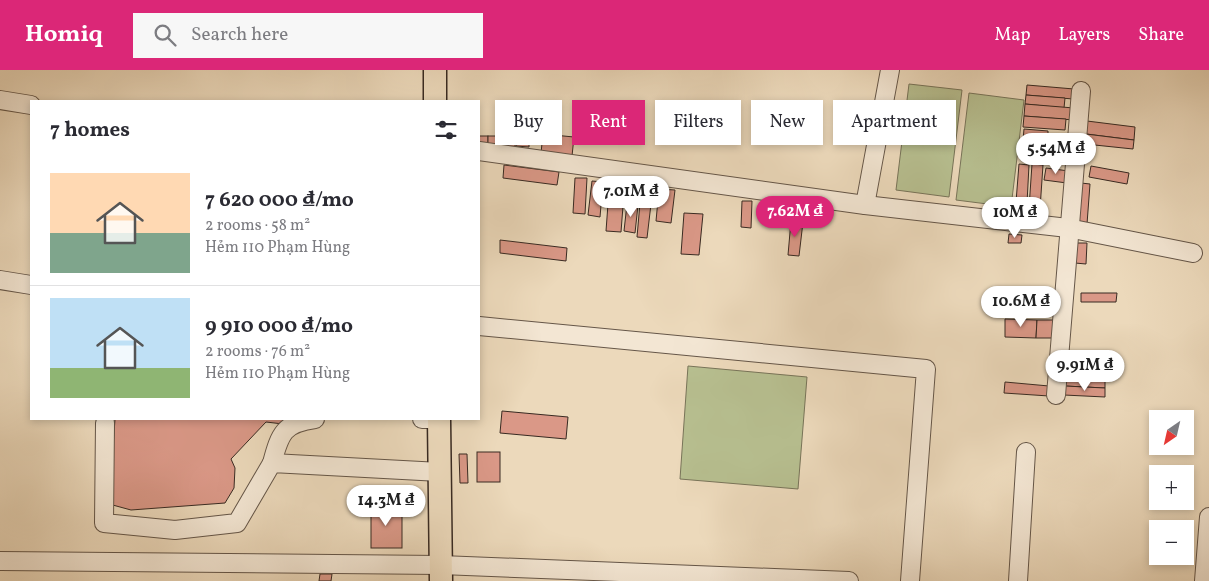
<!DOCTYPE html>
<html lang="en">
<head>
<meta charset="utf-8">
<style>
	body { margin:0; font-family:Vollkorn,serif; background:#f7f7f7; color:#2b2b33; height:100vh; display:flex; flex-direction:column; font-size:19px; white-space:nowrap }
	* { box-sizing:border-box; margin:0 }
	p { font-size:16px; color:#7c7c81 }
	.icon { flex:none; width:28px; height:28px; fill:none; stroke:currentColor; stroke-width:2; stroke-linecap:round; stroke-linejoin:round }
	.map { position:relative; flex:1; overflow:hidden }
	.details { position:absolute; left:30px; top:30px; width:450px; height:320px; display:flex; flex-direction:column; background:#fff; border-radius:0px; box-shadow:0 2px 8px #0003 }
	.details>* { flex:none }
	.hud { position:absolute; left:495px; top:30px; width:475px; height:45px; display:flex; gap:10px }
	.needle { width:32px; rotate:214deg }
	.controls { position:absolute; left:1149px; top:340px; display:grid; gap:10px }
	.controls a { display:grid; place-items:center; width:45px; height:45px; border-radius:0px; background:#fff; box-shadow:0 2px 8px #0003; font-size:25px }
	.price { position:absolute; translate:-50% -42px; padding:0 11px; border-radius:18px; background:#fff; color:#222; font-size:16px; line-height:32px; filter:drop-shadow(0 1px 2px #0008) }
	.price::after { content:''; position:absolute; left:50%; top:30px; width:15px; height:11px; margin-left:-8px; background:inherit; clip-path:polygon(0 0,100% 0,50% 100%) }
	.price.active { background:#db2777; color:#fff }
	ul { padding:0; list-style:none }
	li { display:flex; align-items:center; gap:15px; height:125px; padding:0 20px }
	li+li { border-top:1px solid #e1e1e2 }
	li span { display:grid; place-items:center; flex:none; width:140px; height:100px; border-radius:0px; color:#555 }
	li>.icon { margin-inline-start:auto }
	span .icon { width:60px; height:60px; fill:#fffc; stroke-width:1 }
	li b { font-size:21px }
	h2 { display:flex; justify-content:space-between; align-items:center; height:60px; padding:0 20px; font-size:21px }
	.pill { padding:0 18px; border-radius:0px; background:#fff; box-shadow:0 2px 8px #0003; font-size:18px; line-height:45px }
	.pill.active { background:#db2777; color:#fff }
	header { display:flex; align-items:center; gap:30px; box-sizing:border-box; height:70px; padding:0 25px; background:#db2777; color:#fff }
	header strong { font-size:24px }
	nav { display:flex; gap:28px; margin-inline-start:auto; font-size:18px }
	.search { width:350px; height:45px; background:#f7f7f7; display:flex; align-items:center; gap:12px; box-sizing:border-box; padding:0 18px; border-radius:0px; color:#7c7c81; font-size:19px }
	.map>svg:first-child { display:block }
	.green { fill:#b7bf90; stroke:#787459 }
	.building { fill:#da9887; stroke:#382a22 }
	.lines { fill:none; stroke-linecap:round; stroke-linejoin:round }
	.minor-casing { stroke:#655648; stroke-width:20 }
	.major-casing { stroke:#382a22; stroke-width:25 }
	.minor { stroke:#f3e6d3; stroke-width:18 }
	.major { stroke:#ecd9bb; stroke-width:22 }
</style>
</head>
<body>
<header>
<strong>Homiq</strong>
<div class="search"><svg class="icon" aria-label="search" viewBox="0 0 24 24"><circle cx="10" cy="10" r="6"/><path d="M15 15l6 6"/></svg>Search here</div>
<nav><a>Map</a><a>Layers</a><a>Share</a></nav>
</header>
<div class="map">
<svg width="1209" height="511" viewBox="0 0 1209 511">
	<rect width="100%" height="100%" fill="#ecd9bb"/>
	<filter id="stains"><feTurbulence type="fractalNoise" baseFrequency=".004" numOctaves="4"/><feColorMatrix values="0 0 0 0 .2 0 0 0 0 .09 0 0 0 0 .02 0 0 0 .5 -.17"/></filter>
	<radialGradient id="worn" r=".72"><stop offset=".6" stop-color="#630" stop-opacity="0"/><stop offset="1" stop-color="#630" stop-opacity=".3"/></radialGradient>
	<g class="green">
		<polygon points="909,14 962,20 949,127 896,120"/>
		<polygon points="969,23 1024,30 1011,137 956,130"/>
		<polygon points="688,296 807,307 798,419 680,409"/>
	</g>
	<g class="building">
		<polygon points="1027,15 1074,19 1073,29 1026,25"/>
		<polygon points="1026,25 1065,28 1064,38 1025,34"/>
		<polygon points="1025,34 1074,38 1074,50 1024,46"/>
		<polygon points="1024,46 1066,49 1065,60 1023,57"/>
		<polygon points="508,47 540,49 538,62 507,60"/>
		<polygon points="1087,51 1135,57 1134,70 1086,64"/>
		<polygon points="1024,59 1048,61 1048,72 1023,70"/>
		<polygon points="517,62 529,63 529,77 516,76"/>
		<polygon points="543,64 574,67 572,86 541,83"/>
		<polygon points="1086,64 1134,70 1133,79 1085,74"/>
		<rect x="479" y="66" width="9" height="12"/>
		<rect x="488" y="66" width="14" height="12"/>
		<rect x="502" y="66" width="13" height="12"/>
		<polygon points="1022,71 1069,75 1068,87 1021,84"/>
		<polygon points="1019,94 1029,95 1027,133 1016,132"/>
		<polygon points="1032,94 1043,95 1040,139 1029,138"/>
		<polygon points="504,95 559,102 557,115 503,108"/>
		<polygon points="1091,96 1129,103 1127,114 1089,107"/>
		<polygon points="1046,98 1069,101 1067,113 1044,110"/>
		<polygon points="575,108 587,108 585,144 573,143"/>
		<polygon points="592,111 603,112 600,147 588,145"/>
		<polygon points="1081,113 1090,114 1087,154 1078,153"/>
		<polygon points="659,119 675,120 671,153 656,151"/>
		<polygon points="742,131 752,131 751,158 741,157"/>
		<polygon points="640,133 651,134 647,168 637,167"/>
		<polygon points="608,134 623,136 621,162 606,161"/>
		<polygon points="627,134 638,135 635,163 624,161"/>
		<polygon points="684,143 703,144 699,185 681,184"/>
		<polygon points="791,151 803,152 799,186 788,185"/>
		<polygon points="1009,164 1022,165 1021,173 1008,173"/>
		<polygon points="500,170 567,178 566,191 500,183"/>
		<polygon points="1076,173 1087,173 1086,194 1075,193"/>
		<polygon points="1081,223 1117,223 1116,232 1081,232"/>
		<polygon points="1005,228 1050,229 1049,238 1004,237"/>
		<polygon points="1005,249 1037,250 1036,268 1005,267"/>
		<polygon points="1037,250 1054,250 1053,268 1036,268"/>
		<polygon points="1065,304 1105,305 1105,318 1065,316"/>
		<polygon points="1005,312 1049,316 1049,326 1004,323"/>
		<polygon points="1065,316 1105,318 1105,327 1064,325"/>
		<polygon points="502,341 568,347 566,369 500,363"/>
		<polygon points="115,349 287,349 283,354 266,352 231,389 235,398 234,418 225,433 131,440 109,434"/>
		<rect x="477" y="382" width="23" height="30"/>
		<polygon points="459,384 467,384 468,413 460,413"/>
		<rect x="371" y="436" width="31" height="42"/>
		<polygon points="320,504 332,504 331,511 319,511"/>
	</g>
	<g class="lines">
		<g class="minor-casing">
			<g id="minor">
				<polyline points="0,30 31,35"/>
				<polyline points="479,81 865,135 1068,158 1193,183"/>
				<polyline points="865,135 890,0"/>
				<polyline points="0,210 31,215"/>
				<polyline points="479,256 926,299 910,511"/>
				<polyline points="1056,325 1081,21"/>
				<polyline points="422,349 439,349"/>
				<polyline points="105,353 104,453 175,460 237,453 272,393 440,402"/>
				<path d="M 272,393 C 280,363 284,353 315,349"/>
				<polyline points="0,491 441,495 849,511"/>
				<polyline points="1018,511 1026,382"/>
				<polyline points="1204,511 1209,447"/>
			</g>
		</g>
		<g class="major-casing">
			<g id="major">
				<polyline points="435,0 435,31"/>
				<polyline points="439,349 441,511"/>
			</g>
		</g>
		<use href="#minor" class="minor"/>
		<use href="#major" class="major"/>
	</g>
	<rect width="100%" height="100%" filter="url(#stains)"/>
	<rect width="100%" height="100%" fill="url(#worn)"/>
</svg>
<div class="controls">
<a><svg class="needle" viewBox="-14 -14 28 28"><path d="M0-13l5 13h-10z" fill="#e53935"/><path d="M0 13l5-13h-10z" fill="#7c7c81"/></svg></a>
<a>+</a>
<a>−</a>
</div>
<b class="price" style="left:1056px;top:105px">5.54M ₫</b>
<b class="price" style="left:631px;top:148px">7.01M ₫</b>
<b class="price active" style="left:795px;top:168px">7.62M ₫</b>
<b class="price" style="left:1015px;top:169px">10M ₫</b>
<b class="price" style="left:1021px;top:258px">10.6M ₫</b>
<b class="price" style="left:1085px;top:322px">9.91M ₫</b>
<b class="price" style="left:386px;top:457px">14.3M ₫</b>
<div class="hud">
<a class="pill">Buy</a>
<a class="pill active">Rent</a>
<a class="pill">Filters</a>
<a class="pill">New</a>
<a class="pill">Apartment</a>
</div>
<section class="details">
<h2>7 homes<svg class="icon" aria-label="filters" viewBox="0 0 24 24"><path d="M4 7h16M4 17h16"/><circle cx="9" cy="7" r="2"/><circle cx="15" cy="17" r="2"/></svg></h2>
<ul>
<li><span style="background:linear-gradient(#ffd9b3 60%,#7fa58c 0)"><svg class="icon" aria-label="home" viewBox="0 0 24 24"><path d="M3 11l9-7 9 7M6 9v11h12V9"/></svg></span><div><b>7 620 000 ₫/mo</b><p>2 rooms · 58 m²</p><p>Hẻm 110 Phạm Hùng</p></div></li>
<li><span style="background:linear-gradient(#bfe0f5 70%,#8fb573 0)"><svg class="icon" aria-label="home" viewBox="0 0 24 24"><path d="M3 11l9-7 9 7M6 9v11h12V9"/></svg></span><div><b>9 910 000 ₫/mo</b><p>2 rooms · 76 m²</p><p>Hẻm 110 Phạm Hùng</p></div></li>
</ul>
</section>
</div>
</body>
</html>
